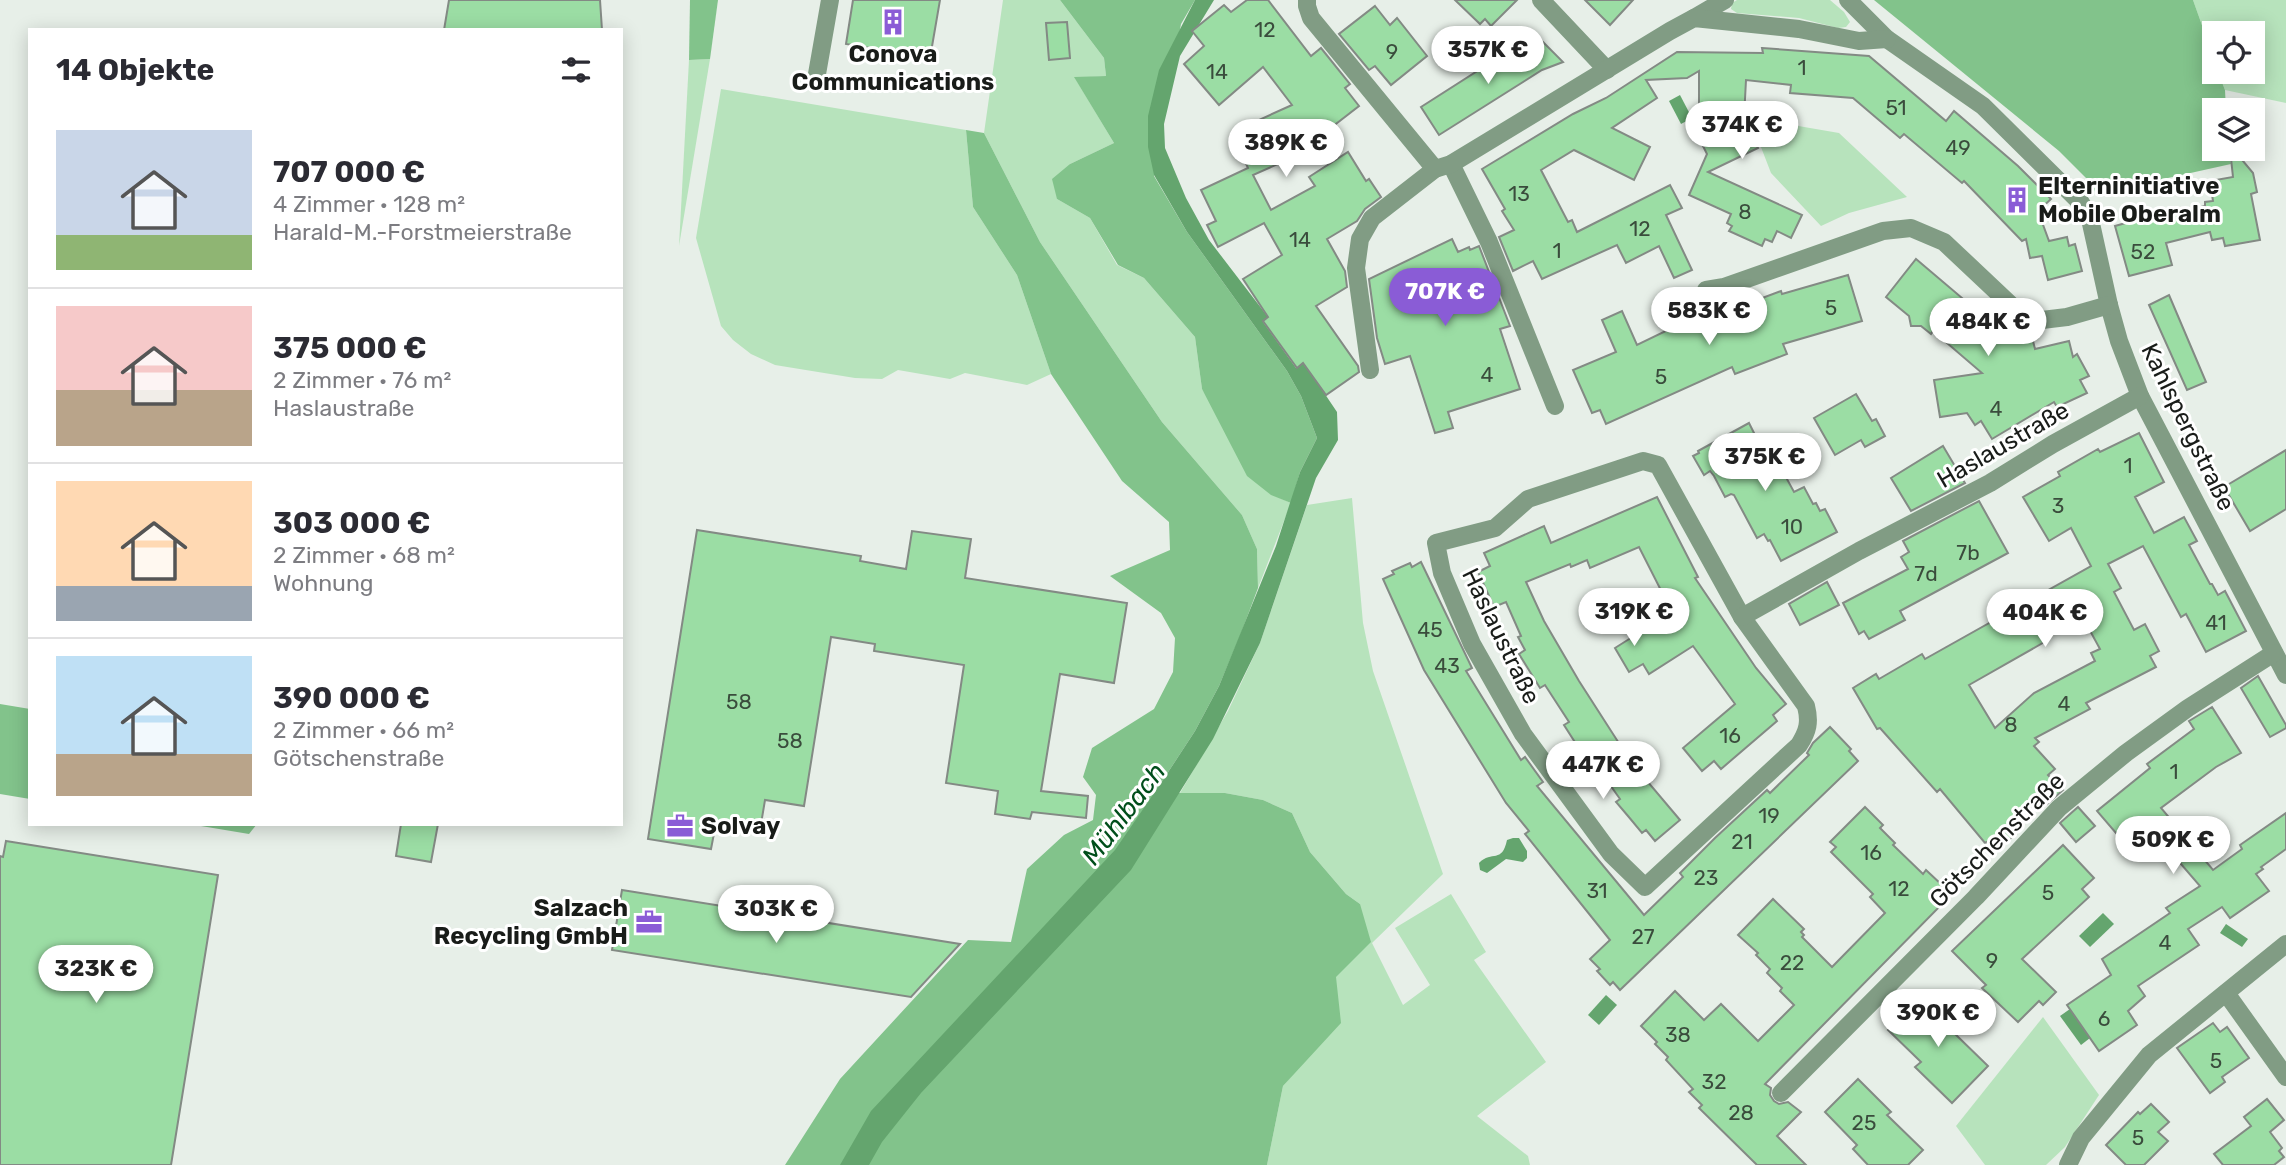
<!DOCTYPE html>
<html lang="de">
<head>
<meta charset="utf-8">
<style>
	body { margin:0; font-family:Rubik,sans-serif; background:#f7f7f7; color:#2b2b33; height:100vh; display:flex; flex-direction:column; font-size:26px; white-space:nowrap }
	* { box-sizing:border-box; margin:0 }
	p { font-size:23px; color:#7c7c81 }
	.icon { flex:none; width:38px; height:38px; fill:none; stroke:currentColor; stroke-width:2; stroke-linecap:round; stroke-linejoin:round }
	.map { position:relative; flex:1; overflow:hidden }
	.side { position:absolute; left:28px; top:28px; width:595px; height:798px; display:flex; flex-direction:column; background:#fff; border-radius:0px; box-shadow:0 4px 18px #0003 }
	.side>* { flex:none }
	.controls { position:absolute; left:2202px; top:21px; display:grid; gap:14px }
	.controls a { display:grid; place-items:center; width:63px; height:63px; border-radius:0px; background:#fff; box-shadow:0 4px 18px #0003; font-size:35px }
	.price { position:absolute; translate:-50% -60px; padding:0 16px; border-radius:24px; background:#fff; color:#222; font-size:23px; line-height:46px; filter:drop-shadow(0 2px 4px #0008) }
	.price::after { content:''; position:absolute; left:50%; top:42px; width:21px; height:16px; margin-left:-10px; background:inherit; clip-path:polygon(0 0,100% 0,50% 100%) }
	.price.current { background:#8a5cd6; color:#fff }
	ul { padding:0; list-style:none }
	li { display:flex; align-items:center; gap:21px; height:175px; padding:0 28px }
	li+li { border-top:2px solid #e1e1e2 }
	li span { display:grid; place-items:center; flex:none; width:196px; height:140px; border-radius:0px; color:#555 }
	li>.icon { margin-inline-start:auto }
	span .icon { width:84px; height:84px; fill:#fffc; stroke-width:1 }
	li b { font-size:30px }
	h2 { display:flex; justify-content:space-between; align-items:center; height:84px; padding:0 28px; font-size:30px }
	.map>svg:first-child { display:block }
	.green { fill:#b7e3bc }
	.forest { fill:#82c38b }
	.water { fill:#64a56e }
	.building { fill:#9bdda4; stroke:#838a84; stroke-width:2; fill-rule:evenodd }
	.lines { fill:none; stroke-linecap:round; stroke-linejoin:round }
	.street { stroke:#819c84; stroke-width:18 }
	.labels { text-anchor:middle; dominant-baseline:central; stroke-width:6; stroke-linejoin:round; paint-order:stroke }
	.number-label { font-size:21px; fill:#3a4c3c }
	.poi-label { font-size:24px; font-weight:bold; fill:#191c19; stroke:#fff; text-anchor:start }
	.street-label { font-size:24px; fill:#191c19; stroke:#fff }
	.water-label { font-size:26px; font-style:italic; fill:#004e1b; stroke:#fff }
</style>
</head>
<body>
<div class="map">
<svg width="2286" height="1165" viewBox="0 0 2286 1165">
	<rect width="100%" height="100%" fill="#e7efe8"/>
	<g class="green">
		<polygon points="1003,0 1060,0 1104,58 1106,76 1075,78 1114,143 1070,164 1057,199 1090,218 1117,265 1144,278 1195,337 1202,389 1271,494 1291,503 1258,588 1257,549 1242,515 1162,422 1040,242 984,133"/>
		<polygon points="1737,0 1830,0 1844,12 1850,22 1846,27 1838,28 1799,18 1737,13 1731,9 1732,3"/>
		<polygon points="2193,0 2286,0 2286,103 2225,90 2218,72 2252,72 2252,33 2214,33 2214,59"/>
		<polygon points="710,59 679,246 689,60"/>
		<polygon points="721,89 966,130 973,207 1017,275 1051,374 1027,385 965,373 950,379 898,370 882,379 855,378 775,365 751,354 733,340 721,326 696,238"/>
		<polygon points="1770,121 1839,133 1907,197 1849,213 1821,226 1771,173 1754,129"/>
		<polygon points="1352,498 1363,623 1373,671 1443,874 1372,943 1403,1005 1430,985 1395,928 1451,894 1486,952 1474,960 1546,1062 1477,1116 1528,1156 1530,1165 1267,1165 1283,1086 1307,1058 1360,904 1346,894 1310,852 1292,813 1263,800 1225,793 1180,793 1228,711 1260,643 1307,505"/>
		<polygon points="2043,1017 2099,1095 2065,1147 2046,1165 1985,1165 1956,1126"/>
	</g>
	<g class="forest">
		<polygon points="690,0 718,0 710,59 689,60"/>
		<polygon points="1060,0 1195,0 1181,24 1154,176 1187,232 1287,371 1301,396 1317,438 1300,472 1291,503 1271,495 1247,476 1202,389 1195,337 1144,278 1118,265 1090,218 1057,199 1052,179 1070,164 1114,143 1074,77 1106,76 1104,58"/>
		<polygon points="1874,0 2193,0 2214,59 2214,72 2218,72 2225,90 2226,110 2214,110 2214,149 2229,149 2231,164 2096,194 2091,183 2059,151"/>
		<polygon points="966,130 984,133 1040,242 1162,422 1242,515 1257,549 1258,588 1240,636 1219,686 1195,731 1161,783 1180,793 1225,793 1263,800 1292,813 1310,852 1346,894 1360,904 1371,942 1336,977 1341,1023 1283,1086 1267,1165 785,1165 840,1079 968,940 1011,942 1027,869 1064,835 1093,820 1096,795 1083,777 1092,748 1154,709 1173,672 1175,638 1161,613 1110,576 1170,550 1169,522 1122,481 1051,374 1017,275 973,207"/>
		<polygon points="0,704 30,709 30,799 0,794"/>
		<polygon points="189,824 257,824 249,834"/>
	</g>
	<g class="water">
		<polygon points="1195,0 1214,0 1180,56 1164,124 1165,148 1186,198 1209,240 1268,317 1263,322 1296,368 1304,363 1337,412 1338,440 1316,478 1260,643 1213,739 1131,870 921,1093 882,1142 869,1165 840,1165 871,1111 1115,850 1161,783 1195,731 1219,686 1276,546 1300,472 1317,438 1301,396 1287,371 1187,232 1154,175 1148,147 1148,116 1159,70"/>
		<polygon points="1680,95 1692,118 1681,124 1669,101"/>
		<path d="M 1513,838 L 1519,838 L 1527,851 L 1527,858 L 1523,862 L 1506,859 L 1487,873 L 1480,870 L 1479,863 C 1492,850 1502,864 1507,840 Z"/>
		<polygon points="2103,913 2114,924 2090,947 2079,936"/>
		<polygon points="2226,924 2248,939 2242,947 2220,933"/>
		<polygon points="1606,995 1617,1005 1599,1025 1588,1015"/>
		<polygon points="2070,1009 2090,1038 2081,1045 2060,1016"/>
	</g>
	<g class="building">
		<polygon points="449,0 600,0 602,30 444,30"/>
		<polygon points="853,0 940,0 930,58 846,44"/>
		<polygon points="1247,0 1268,0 1311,56 1321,48 1350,84 1345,88 1359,106 1332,127 1334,130 1298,159 1296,156 1253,175 1271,210 1315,186 1309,177 1348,152 1366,181 1369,179 1381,197 1365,209 1357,221 1327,239 1345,271 1347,287 1316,306 1358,366 1359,372 1326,395 1303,363 1297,368 1263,321 1268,317 1243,279 1282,255 1264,223 1218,247 1207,225 1216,221 1201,190 1248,168 1233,134 1241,131 1239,129 1292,105 1263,67 1219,105 1184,64 1204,46 1192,31 1224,5 1231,12"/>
		<polygon points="1455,0 1517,0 1491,26 1485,19 1480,24"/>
		<polygon points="1585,0 1633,0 1610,25"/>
		<polygon points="1375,6 1390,25 1397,18 1427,56 1391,85 1375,66 1369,70 1339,34"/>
		<polygon points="1067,22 1070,58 1049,60 1046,23"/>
		<polygon points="1540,39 1563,62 1542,70 1439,135 1421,107 1490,63 1493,68"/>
		<polygon points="1762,48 1869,56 1946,121 1954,111 2018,166 2051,199 2038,211 2049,241 2067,237 2069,246 2075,244 2082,271 2048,280 2042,256 2030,258 2026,239 2022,241 1964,181 1962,183 1904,134 1900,138 1853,98 1790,93 1791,85 1746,80 1744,118 1758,148 1708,172 1802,215 1791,238 1777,231 1772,242 1765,239 1762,246 1729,231 1732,226 1727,223 1731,214 1689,195 1707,154 1699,138 1699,71 1687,78 1646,80 1657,98 1612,128 1650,147 1634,180 1574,150 1541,170 1568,222 1572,220 1577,232 1670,185 1682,208 1666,215 1692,270 1674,278 1659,246 1626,263 1617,245 1542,279 1533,261 1513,271 1499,237 1514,230 1502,211 1505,209 1482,169 1573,114 1606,98 1677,52 1763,53"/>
		<polygon points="2230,149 2233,149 2253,173 2257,192 2251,194 2260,240 2225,246 2223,238 2212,240 2210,232 2166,243 2172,265 2129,276 2115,226 2154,215 2155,219 2205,206 2205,202 2213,201 2210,181 2233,177"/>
		<polygon points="1452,239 1458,252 1469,247 1470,250 1479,246 1510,326 1500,329 1520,389 1448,412 1453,428 1435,433 1410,356 1385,364 1377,338 1369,279"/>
		<polygon points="1916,259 1982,315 1985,312 2019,341 2032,337 2035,349 2069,341 2073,357 2077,354 2089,376 2080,380 2087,393 2057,407 2054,402 1992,439 1981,421 1975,425 1967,413 1940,417 1934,380 1982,373 1933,331 1931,334 1921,326 1911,326 1909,316 1886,297"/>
		<polygon points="1848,275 1862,321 1783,344 1787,354 1735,374 1732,367 1606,424 1600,410 1592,413 1573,370 1616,352 1602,320 1622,311 1637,345 1670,329 1665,317 1690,307 1701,331 1757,308 1754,301 1781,291 1782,294"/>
		<polygon points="2169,295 2206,382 2187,390 2149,305"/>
		<polygon points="1856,394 1872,421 1876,419 1885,436 1865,447 1861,440 1835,455 1814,418"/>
		<polygon points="1749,423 1758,441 1760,439 1766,448 1769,446 1794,492 1804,487 1813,504 1816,503 1820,511 1825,509 1837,532 1781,561 1770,540 1768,541 1764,534 1757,538 1734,495 1731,494 1725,497 1714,476 1710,471 1704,475 1693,456 1699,453 1698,451"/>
		<path d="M 2139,433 L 2164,482 L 2135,497 L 2154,533 L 2184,517 L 2197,541 L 2189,545 L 2210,584 L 2212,584 L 2218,595 L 2225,591 L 2246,631 L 2206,652 L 2186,614 L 2181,617 L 2143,546 L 2108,564 L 2121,588 L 2114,592 L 2134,630 L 2145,624 L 2159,651 L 2150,656 L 2156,667 L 2086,703 L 2090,709 L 2035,738 L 2039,742 L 2034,746 L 2055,769 L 2048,775 L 2063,790 L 2045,806 L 2044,804 L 2040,807 L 2035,801 L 2008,825 L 2016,834 L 1996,850 L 1989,841 L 1985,843 L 1940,789 L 1937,792 L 1880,728 L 1877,729 L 1853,688 L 1876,674 L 1879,679 L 1922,654 L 1925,659 L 2091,566 L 2071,528 L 2049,541 L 2023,497 L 2060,476 L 2058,472 L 2098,449 L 2100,452 ZM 2076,605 L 2100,649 L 2091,653 L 2095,661 L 2034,693 L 1995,728 L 1969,685 L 2048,640 L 2039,625 Z"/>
		<polygon points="1943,446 1965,483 1911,511 1891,478"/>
		<polygon points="2286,450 2286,509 2250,531 2224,487"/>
		<polygon points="1657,497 1698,577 1695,578 1756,668 1786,704 1773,715 1777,721 1721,769 1714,761 1702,771 1683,748 1735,704 1693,646 1649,674 1643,664 1629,672 1615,648 1672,612 1639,547 1590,568 1587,560 1571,567 1570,564 1526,582 1544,621 1579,681 1631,762 1680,820 1655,841 1646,830 1642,833 1628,816 1616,802 1620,799 1591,758 1587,761 1564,725 1569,722 1545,685 1540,688 1519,654 1525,650 1518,637 1521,636 1506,602 1494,607 1478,572 1490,566 1484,553 1544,526 1551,543"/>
		<polygon points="1979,501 2008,553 1900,611 1905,620 1869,639 1864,631 1859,634 1843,603 1908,569 1901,557 1909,552 1903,541"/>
		<polygon points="697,530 861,556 860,561 906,569 912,531 971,539 965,578 1127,603 1114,683 1060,674 1041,791 1088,796 1086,818 1032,812 1030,819 995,814 998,791 946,783 964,665 874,651 875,644 831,637 804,806 765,800 760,830 716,823 711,849 648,839"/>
		<polygon points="1421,562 1472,668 1466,671 1521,760 1525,757 1543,782 1537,786 1644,915 1683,877 1680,873 1715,838 1767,790 1770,793 1809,755 1807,753 1813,743 1830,727 1851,749 1849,751 1858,761 1620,990 1613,982 1610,985 1597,971 1600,969 1590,959 1610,940 1525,834 1529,831 1506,803 1424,670 1383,579 1394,574 1392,571 1410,563 1412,567"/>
		<polygon points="1827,582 1839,605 1800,625 1789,604"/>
		<polygon points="2258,676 2286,725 2286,728 2270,737 2241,688"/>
		<polygon points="2212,707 2241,753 2216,767 2161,808 2213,870 2242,849 2240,845 2286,813 2286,849 2261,867 2263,869 2256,874 2269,891 2230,918 2222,907 2188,929 2199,945 2138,986 2145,996 2128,1011 2137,1025 2099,1051 2067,1005 2111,975 2102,959 2170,913 2166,908 2200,886 2150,828 2128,847 2097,811 2150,768 2147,764 2194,729 2189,721"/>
		<polygon points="1865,807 1883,825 1880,828 1895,843 1893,845 1923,874 1926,870 1943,886 1941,890 1948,898 1765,1084 1771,1088 1770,1095 1774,1101 1779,1104 1788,1102 1801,1112 1777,1136 1806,1165 1757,1165 1699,1108 1702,1105 1689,1092 1693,1089 1666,1060 1668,1057 1655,1044 1657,1042 1641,1026 1675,991 1704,1020 1721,1004 1758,1041 1794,1005 1780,991 1782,988 1767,973 1770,969 1756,955 1758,953 1738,935 1773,899 1804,929 1801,932 1804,935 1802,937 1832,967 1885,913 1870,897 1873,894 1831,852 1836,847 1830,842"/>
		<polygon points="2078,807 2095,826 2076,842 2060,823"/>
		<polygon points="401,824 438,824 431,862 396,856"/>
		<polygon points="6,841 218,875 171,1165 0,1165 0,856 3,857"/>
		<polygon points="2063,845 2094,878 2082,889 2089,897 2022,959 2056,992 2043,1005 2039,1001 2018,1022 1982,988 1986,985 1952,951"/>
		<polygon points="622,890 960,944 911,997 612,950"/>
		<polygon points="1923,995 1955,1027 1951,1030 1988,1066 1952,1103 1915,1067 1921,1062 1888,1030"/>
		<polygon points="2213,1023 2220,1032 2227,1027 2249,1058 2222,1077 2225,1082 2210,1093 2177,1048"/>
		<polygon points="1858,1079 1891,1112 1887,1115 1923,1150 1908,1165 1868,1165 1853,1149 1857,1145 1825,1112"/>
		<polygon points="2267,1099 2284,1120 2270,1132 2282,1148 2279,1151 2284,1157 2274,1165 2223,1165 2214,1154 2251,1126 2244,1117"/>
		<polygon points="2151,1104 2169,1122 2158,1132 2168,1141 2144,1165 2126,1165 2106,1145 2138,1112 2140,1114"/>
	</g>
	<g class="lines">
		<g class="street">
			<polyline points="1307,0 1307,6 1311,18 1435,169"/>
			<polyline points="1541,0 1607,70"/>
			<polyline points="1848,0 1887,39 1983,106 2081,203 2090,219 2109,305 2119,341 2140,396 2286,675"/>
			<polyline points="1694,18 1725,0"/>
			<polyline points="817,74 830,0"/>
			<polyline points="1451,164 1489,242 1555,406"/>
			<polyline points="1706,290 1724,287 1883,231 1911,228 1944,242 2013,307 2042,320 2067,317 2109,305"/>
			<polyline points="1370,370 1356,268 1360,239 1372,218 1435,169 1451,164 1670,31 1694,18 1799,29 1859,41 1887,39"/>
			<path d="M 1643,461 L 1658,465 L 1742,617 L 1806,706 C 1810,722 1808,731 1799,745 L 1645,887 L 1611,854 L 1523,734 L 1472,644 L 1442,573 L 1436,543 L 1495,528 L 1528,499 Z"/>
			<polyline points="1742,617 1859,551 1990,483 2053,444 2140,396"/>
			<polyline points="2226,993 2286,1077"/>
			<polyline points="1781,1093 1976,897 2059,808 2126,753 2188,708 2274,653"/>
			<polyline points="2068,1165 2081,1138 2149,1055 2286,944"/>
		</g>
	</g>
	<defs>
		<g id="building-bare" transform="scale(2.1)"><path d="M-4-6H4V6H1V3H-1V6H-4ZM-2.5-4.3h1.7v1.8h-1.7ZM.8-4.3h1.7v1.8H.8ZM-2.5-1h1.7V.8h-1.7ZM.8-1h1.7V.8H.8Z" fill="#8a5cd6" stroke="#fff" stroke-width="2.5" paint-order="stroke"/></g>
		<g id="office-bare" transform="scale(2.1)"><path d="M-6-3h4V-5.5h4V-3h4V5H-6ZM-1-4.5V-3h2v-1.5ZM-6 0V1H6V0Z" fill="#8a5cd6" stroke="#fff" stroke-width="2.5" paint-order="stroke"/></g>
	</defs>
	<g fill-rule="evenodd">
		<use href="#building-bare" x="893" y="22"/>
		<use href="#building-bare" x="2017" y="200"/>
		<use href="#office-bare" x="680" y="826"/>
		<use href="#office-bare" x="649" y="922"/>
	</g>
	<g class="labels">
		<g class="number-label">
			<text x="1265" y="29">12</text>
			<text x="1392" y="51">9</text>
			<text x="1802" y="67">1</text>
			<text x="1217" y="71">14</text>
			<text x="1896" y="107">51</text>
			<text x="1958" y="147">49</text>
			<text x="1519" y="193">13</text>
			<text x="1745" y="211">8</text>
			<text x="1640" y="228">12</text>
			<text x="1300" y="239">14</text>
			<text x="1557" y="250">1</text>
			<text x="2143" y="251">52</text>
			<text x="1831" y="307">5</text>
			<text x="1487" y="374">4</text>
			<text x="1661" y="376">5</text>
			<text x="1996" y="408">4</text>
			<text x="2128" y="465">1</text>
			<text x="2058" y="505">3</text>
			<text x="1792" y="526">10</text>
			<text x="1968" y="552">7b</text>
			<text x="1926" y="573">7d</text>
			<text x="2216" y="622">41</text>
			<text x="1430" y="629">45</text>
			<text x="1447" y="665">43</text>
			<text x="739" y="701">58</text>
			<text x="2064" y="703">4</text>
			<text x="2011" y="724">8</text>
			<text x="1730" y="735">16</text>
			<text x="790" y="740">58</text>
			<text x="2174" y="771">1</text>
			<text x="1769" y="815">19</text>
			<text x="1742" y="841">21</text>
			<text x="1871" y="852">16</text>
			<text x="1706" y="877">23</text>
			<text x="1899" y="888">12</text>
			<text x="1597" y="890">31</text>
			<text x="2048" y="892">5</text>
			<text x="1643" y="936">27</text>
			<text x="2165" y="942">4</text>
			<text x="1992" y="960">9</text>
			<text x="1792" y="962">22</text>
			<text x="2104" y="1018">6</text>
			<text x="1678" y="1034">38</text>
			<text x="2216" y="1060">5</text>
			<text x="1714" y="1081">32</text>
			<text x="1741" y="1112">28</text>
			<text x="1864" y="1122">25</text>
			<text x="2138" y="1137">5</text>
		</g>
		<g class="poi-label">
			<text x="893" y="54" text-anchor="middle">Conova<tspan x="893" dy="28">Communications</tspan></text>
			<text x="2038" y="186">Elterninitiative<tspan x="2038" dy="28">Mobile Oberalm</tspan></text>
			<text x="701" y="826">Solvay</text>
			<text x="628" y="908" text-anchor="end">Salzach<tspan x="628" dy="28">Recycling GmbH</tspan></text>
		</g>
		<g class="street-label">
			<text transform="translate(2188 427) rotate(64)">Kahlspergstraße</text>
			<text transform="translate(2003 445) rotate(-30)">Haslaustraße</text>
			<text transform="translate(1501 636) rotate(64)">Haslaustraße</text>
			<text transform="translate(1997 840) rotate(-45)">Götschenstraße</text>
		</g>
		<g class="water-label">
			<text transform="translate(1124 814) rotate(-53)">Mühlbach</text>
		</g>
	</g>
</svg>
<div class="controls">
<a><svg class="icon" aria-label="locate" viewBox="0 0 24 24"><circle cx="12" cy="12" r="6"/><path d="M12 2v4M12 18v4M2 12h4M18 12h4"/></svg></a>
<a><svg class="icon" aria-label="layers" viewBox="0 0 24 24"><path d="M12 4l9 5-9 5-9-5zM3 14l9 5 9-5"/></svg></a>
</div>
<b class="price" style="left:1488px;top:86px">357K €</b>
<b class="price" style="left:1742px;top:161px">374K €</b>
<b class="price" style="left:1286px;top:179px">389K €</b>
<b class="price current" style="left:1445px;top:328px">707K €</b>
<b class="price" style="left:1709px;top:347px">583K €</b>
<b class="price" style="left:1988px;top:358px">484K €</b>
<b class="price" style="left:1765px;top:493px">375K €</b>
<b class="price" style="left:1634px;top:648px">319K €</b>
<b class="price" style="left:2045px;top:649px">404K €</b>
<b class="price" style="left:1603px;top:801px">447K €</b>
<b class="price" style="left:2173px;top:876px">509K €</b>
<b class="price" style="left:776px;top:945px">303K €</b>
<b class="price" style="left:96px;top:1005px">323K €</b>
<b class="price" style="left:1938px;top:1049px">390K €</b>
<section class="side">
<h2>14 Objekte<svg class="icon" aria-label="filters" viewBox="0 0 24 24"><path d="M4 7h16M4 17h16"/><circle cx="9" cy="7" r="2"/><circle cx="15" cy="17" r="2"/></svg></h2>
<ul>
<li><span style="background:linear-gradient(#c9d6e8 75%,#8fb573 0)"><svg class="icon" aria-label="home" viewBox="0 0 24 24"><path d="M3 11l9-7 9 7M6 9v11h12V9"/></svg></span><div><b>707 000 €</b><p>4 Zimmer · 128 m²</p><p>Harald-M.-Forstmeierstraße</p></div></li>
<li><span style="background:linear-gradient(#f6c9c9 60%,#b9a48a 0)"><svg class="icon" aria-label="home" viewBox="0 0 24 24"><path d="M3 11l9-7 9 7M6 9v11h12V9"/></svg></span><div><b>375 000 €</b><p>2 Zimmer · 76 m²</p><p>Haslaustraße</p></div></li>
<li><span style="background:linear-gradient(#ffd9b3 75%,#9aa5b1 0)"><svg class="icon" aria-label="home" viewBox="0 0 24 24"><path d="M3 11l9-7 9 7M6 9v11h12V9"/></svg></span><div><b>303 000 €</b><p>2 Zimmer · 68 m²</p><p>Wohnung</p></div></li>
<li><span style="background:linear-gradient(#bfe0f5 70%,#b9a48a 0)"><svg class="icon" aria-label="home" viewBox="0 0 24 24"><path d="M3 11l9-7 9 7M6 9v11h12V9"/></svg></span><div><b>390 000 €</b><p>2 Zimmer · 66 m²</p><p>Götschenstraße</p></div></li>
</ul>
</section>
</div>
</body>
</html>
